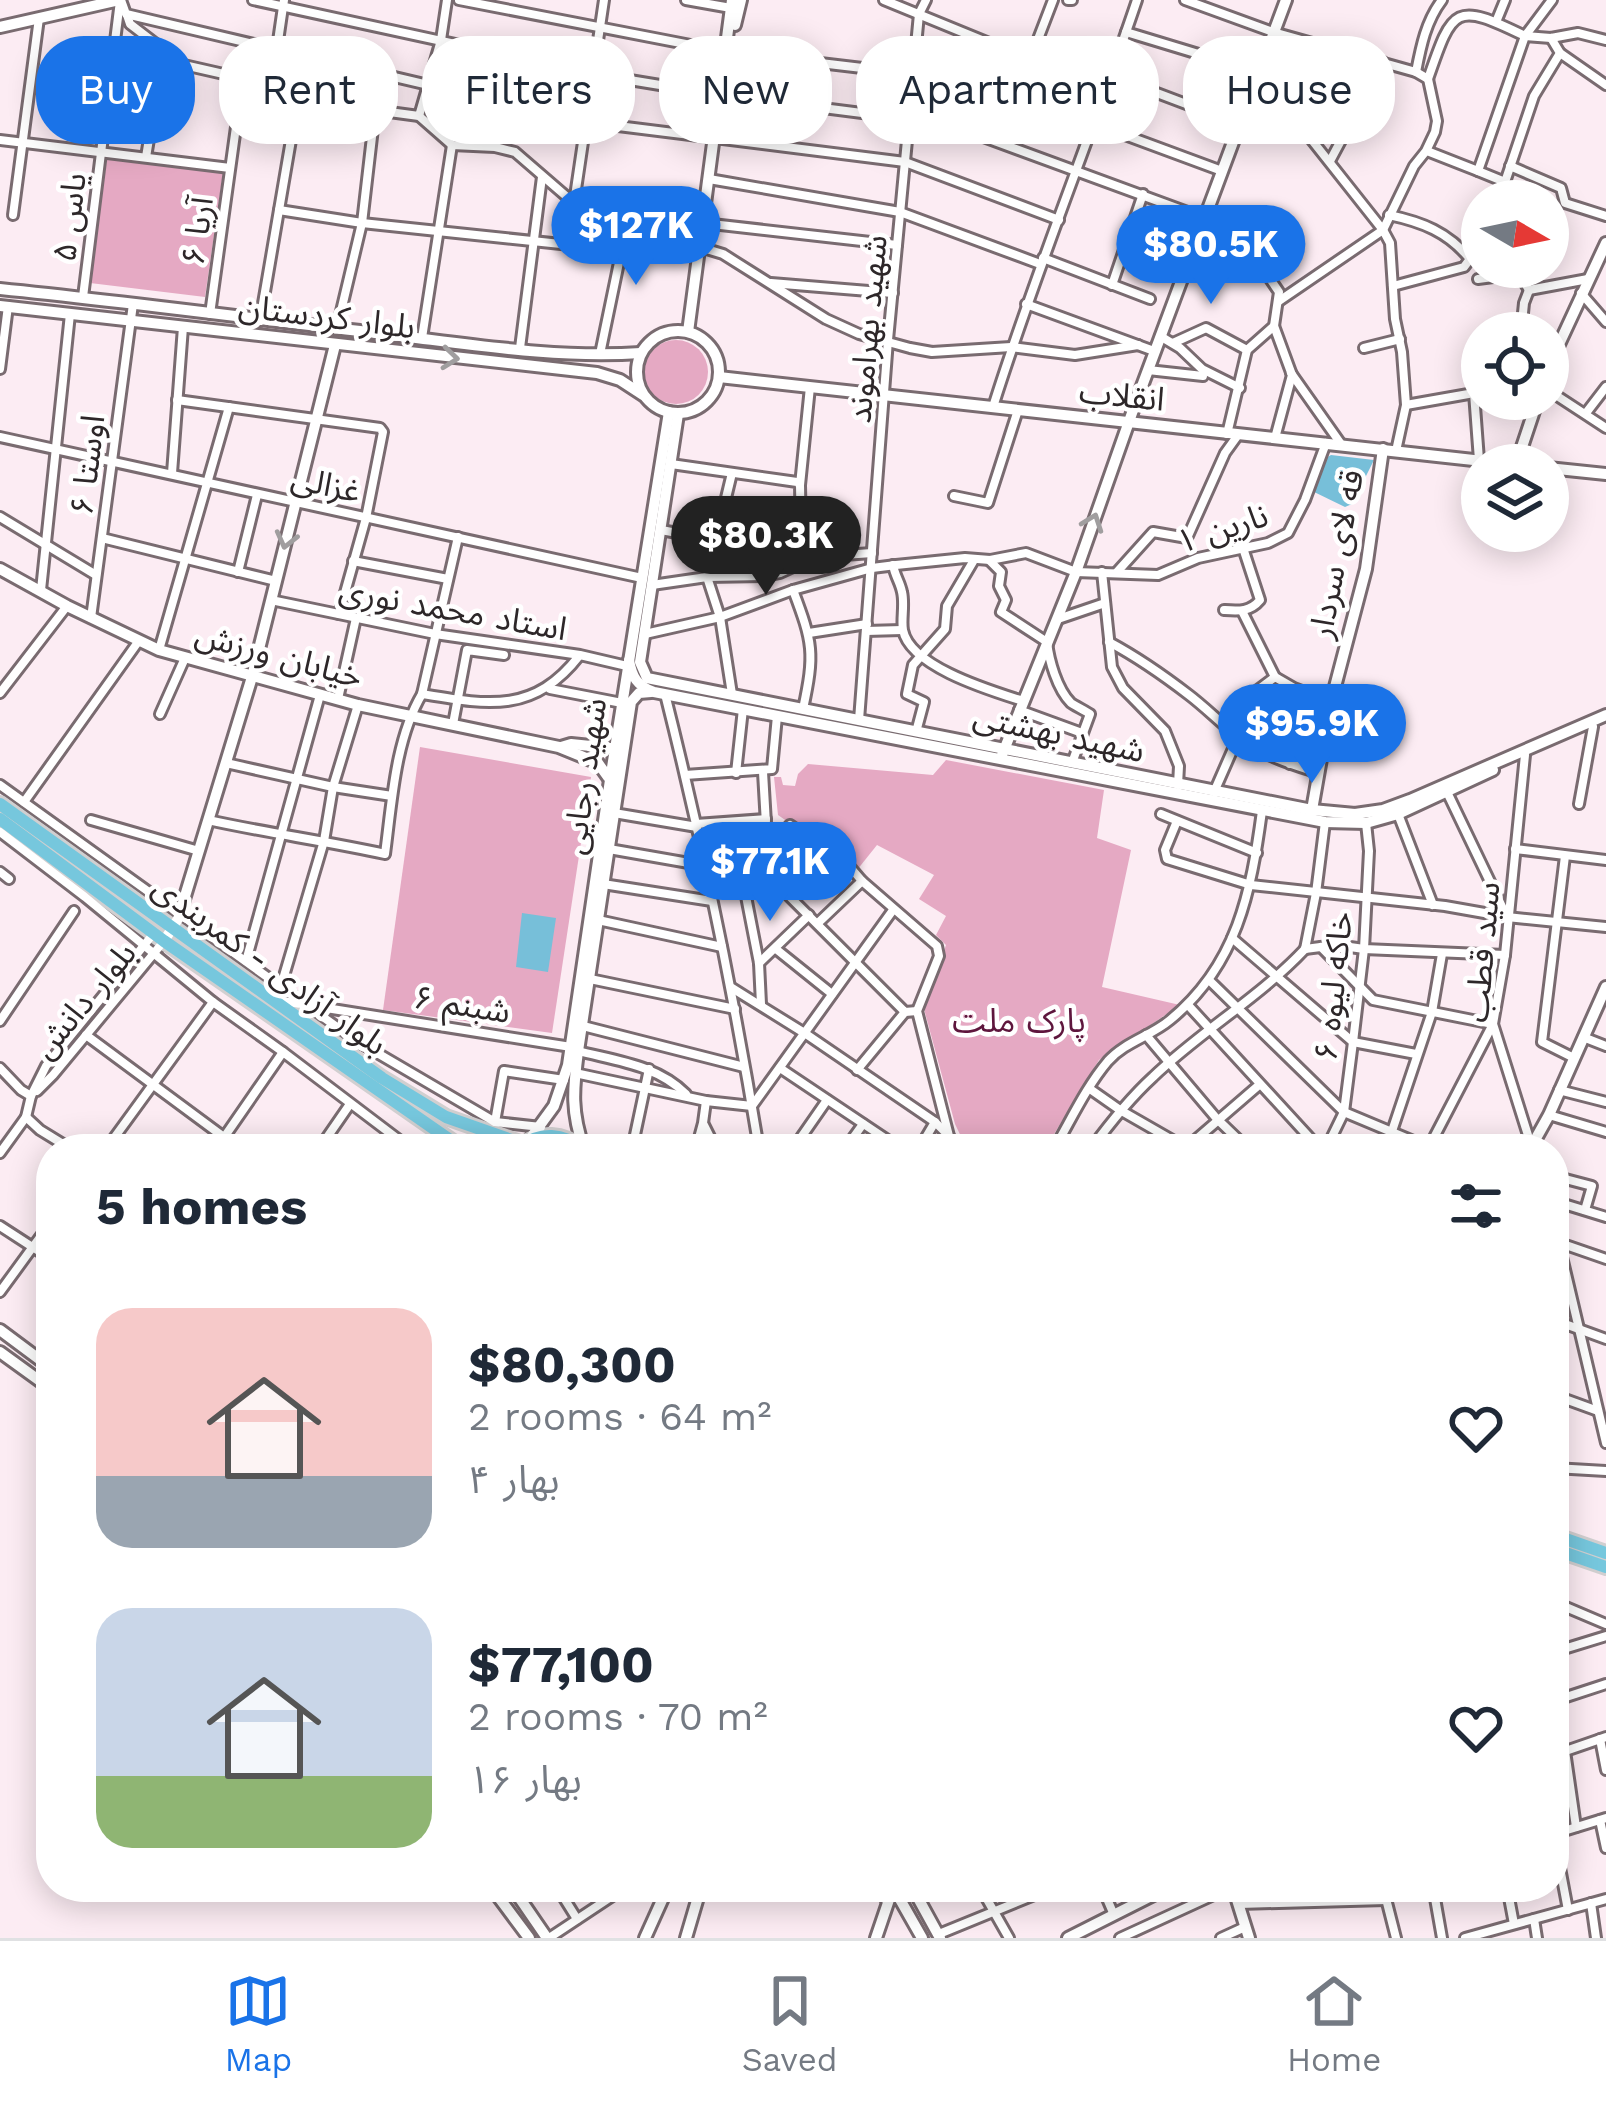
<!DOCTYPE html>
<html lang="en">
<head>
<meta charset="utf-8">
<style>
	body { margin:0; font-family:"Work Sans","Noto Sans Arabic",sans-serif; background:#f6f6f7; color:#1f2937; height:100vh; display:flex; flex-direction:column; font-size:45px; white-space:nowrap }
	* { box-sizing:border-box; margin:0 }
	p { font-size:39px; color:#747a83 }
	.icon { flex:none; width:66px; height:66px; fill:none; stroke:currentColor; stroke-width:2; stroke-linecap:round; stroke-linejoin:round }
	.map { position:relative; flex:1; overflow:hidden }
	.sheet { position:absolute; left:36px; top:1134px; width:1533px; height:768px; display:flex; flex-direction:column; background:#fff; border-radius:48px; box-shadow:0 6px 30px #0003 }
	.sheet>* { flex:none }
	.guide { position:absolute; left:36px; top:36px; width:1536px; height:108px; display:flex; gap:24px }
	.needle { width:78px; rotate:99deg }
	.fabs { position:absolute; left:1461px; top:180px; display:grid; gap:24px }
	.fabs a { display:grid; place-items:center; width:108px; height:108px; border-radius:50%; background:#fff; box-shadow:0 6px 30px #0003; font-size:60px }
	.price { position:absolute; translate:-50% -102px; padding:0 27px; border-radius:42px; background:#1a73e8; color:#fff; font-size:39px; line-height:78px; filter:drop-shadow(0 3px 6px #0008) }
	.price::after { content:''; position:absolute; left:50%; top:72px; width:36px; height:27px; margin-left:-18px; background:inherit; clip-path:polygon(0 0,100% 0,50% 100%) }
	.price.on { background:#222; color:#fff }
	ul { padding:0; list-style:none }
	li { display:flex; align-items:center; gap:36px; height:300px; padding:0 60px }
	li span { display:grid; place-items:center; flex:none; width:336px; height:240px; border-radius:36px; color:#555 }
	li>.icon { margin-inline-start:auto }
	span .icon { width:144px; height:144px; fill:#fffc; stroke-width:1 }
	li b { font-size:51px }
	h2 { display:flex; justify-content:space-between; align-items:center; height:144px; padding:0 60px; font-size:51px }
	.pill { padding:0 42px; border-radius:48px; background:#fff; box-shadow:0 6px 30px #0003; font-size:42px; line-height:108px }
	.pill.on { background:#1a73e8; color:#fff }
	.dock { display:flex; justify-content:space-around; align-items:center; height:168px; border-top:3px solid #e0e1e3; background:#fff; font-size:33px; color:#747a83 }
	.dock a { display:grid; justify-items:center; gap:6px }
	.dock .on { color:#1a73e8 }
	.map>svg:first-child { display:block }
	.green { fill:#e5a9c3 }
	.water { fill:#77bfd9 }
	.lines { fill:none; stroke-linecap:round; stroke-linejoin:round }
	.street-casing { stroke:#796b70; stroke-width:14 }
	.secondary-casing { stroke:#796b70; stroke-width:16 }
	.primary-casing { stroke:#d1cfd0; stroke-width:18 }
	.street { stroke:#fff; stroke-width:8 }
	.secondary { stroke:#fff; stroke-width:10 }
	.primary { stroke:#76c7dd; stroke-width:12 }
	.oneway { stroke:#a09e9f }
	.labels { text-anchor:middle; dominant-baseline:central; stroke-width:9; stroke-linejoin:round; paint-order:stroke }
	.street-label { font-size:33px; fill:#2d2729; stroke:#fff }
	.park-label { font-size:33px; fill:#5e163d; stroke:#fff }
</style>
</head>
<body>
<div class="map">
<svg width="1606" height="1938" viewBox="0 0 1606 1938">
	<rect width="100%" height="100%" fill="#fcecf3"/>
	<g class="green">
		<polygon points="107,158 223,173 205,297 90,283"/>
		<circle cx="676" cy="372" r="32"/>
		<polygon points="420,747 591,777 552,1033 383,1010"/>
		<polygon points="946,760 1104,790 1097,838 1131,850 1102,987 1180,1005 1099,1060 1045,1149 967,1149 955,1124 924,1009 946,945 936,935 946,916 919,899 934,875 877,845 857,870 778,815 774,777 781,777 783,785 795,786 798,774 808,764 933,775"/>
	</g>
	<g class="water">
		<polygon points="1331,455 1374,460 1352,504 1345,507 1310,490 1324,459"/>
		<polygon points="522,913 556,918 548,972 516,967"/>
	</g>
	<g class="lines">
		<g class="street-casing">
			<g id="street">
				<polyline points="121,0 126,14 586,122 905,162 1059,220"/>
				<polyline points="253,0 593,74 721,95 909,119"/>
				<polyline points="459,0 727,52 913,74"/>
				<polyline points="686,0 731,8"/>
				<polyline points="884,0 1106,91"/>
				<polyline points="1068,0 1072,0"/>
				<polyline points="1185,0 1273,32 1416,72 1428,79 1437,121 1435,132 1426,151 1414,166 1383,230 1279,301"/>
				<polyline points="127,15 130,24 160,47 162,60 228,75 241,91 210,314"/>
				<polyline points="1496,22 1505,0"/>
				<polyline points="1126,32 1258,72 1383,230 1390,243 1395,319 1402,352 1406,405 1396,451"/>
				<polyline points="1560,53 1606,85"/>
				<polyline points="1030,60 1053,0"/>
				<path d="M 1416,72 C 1421,46 1426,21 1442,0"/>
				<polyline points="1112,76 1239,124"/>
				<path d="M 1428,79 C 1453,6 1455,2 1525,36 L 1552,0"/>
				<polyline points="270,96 419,116 452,145 495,147 515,152 574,203 584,206 703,223 897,245"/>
				<polyline points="1286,105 1330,46"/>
				<polyline points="240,106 258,108 270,96 284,0"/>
				<polyline points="910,110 1204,218"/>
				<polyline points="419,116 441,40 447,0"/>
				<polyline points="1095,124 1222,171"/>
				<polyline points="976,133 1013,53"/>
				<polyline points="0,140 230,168"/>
				<polyline points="1427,151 1478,171 1525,36 1551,38 1578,33 1606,40"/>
				<polyline points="146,157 162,60"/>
				<polyline points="1330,161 1383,62"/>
				<polyline points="1510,166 1561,188 1565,203 1606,216"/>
				<polyline points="1478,171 1505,182 1534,96 1560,53 1551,38"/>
				<polyline points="709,179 900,212 1040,264"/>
				<polyline points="574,203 604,0"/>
				<polyline points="279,210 362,223 580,246 622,248"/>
				<polyline points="1208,213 1262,267 1279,292 1274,326 1247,350 1227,434"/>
				<polyline points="13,215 39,18"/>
				<path d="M 1389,215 C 1422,222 1448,232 1470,259 L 1464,267 L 1393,286"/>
				<polyline points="700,247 723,254 826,319 859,334 910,348 932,352 1011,347 1075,355 1138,345"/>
				<polyline points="1043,258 1150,299"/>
				<polyline points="1478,279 1516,274 1521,277 1529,290"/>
				<polyline points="771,283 893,293"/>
				<polyline points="1112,285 1143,194"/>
				<polyline points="1529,290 1588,279"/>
				<polyline points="1581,293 1606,322"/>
				<polyline points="83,297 120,1"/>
				<polyline points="1026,304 1154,351"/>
				<polyline points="260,321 298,99"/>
				<polyline points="1274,326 1292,375 1275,438"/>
				<polyline points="337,328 362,223 375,111"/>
				<polyline points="1521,333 1524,303 1529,290"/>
				<polyline points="1160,336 1180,348 1202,369 1240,388"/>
				<polyline points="422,338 452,145"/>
				<polyline points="1173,343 1206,328 1247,350"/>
				<polyline points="520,348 542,177"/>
				<polyline points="1364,348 1400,339"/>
				<polyline points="600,354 622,248 626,213"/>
				<polyline points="0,369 8,306"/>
				<polyline points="1148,370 1203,376"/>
				<polyline points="1291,373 1341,444"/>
				<polyline points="1548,390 1606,428"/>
				<polyline points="1474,393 1479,460"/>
				<polyline points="177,400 380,428 383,432 366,518 339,614"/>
				<polyline points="1406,405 1474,393 1473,381 1482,359"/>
				<path d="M 993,407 C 1036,270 1091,137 1137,0"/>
				<polyline points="1586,413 1606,387"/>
				<polyline points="0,437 642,578"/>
				<polyline points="671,464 797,482 800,485 801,537"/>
				<polyline points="172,473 183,327"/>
				<polyline points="732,473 707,577 720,617 732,694"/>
				<polyline points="800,485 810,387"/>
				<polyline points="954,496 988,503 1018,410"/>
				<polyline points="0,517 96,575"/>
				<polyline points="661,530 715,540 817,535 822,538 824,556"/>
				<polyline points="102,538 276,581"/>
				<polyline points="353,561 448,579"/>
				<path d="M 990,561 L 1001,572 L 999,586 L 1006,600 L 1001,612 L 1047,642 C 1049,660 1057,689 1071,703 C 1072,704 1089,713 1090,714 L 1072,763"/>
				<path d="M 893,565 C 895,576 900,582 902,592 C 905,604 901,620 903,630 C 910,667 992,691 1023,701"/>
				<polyline points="238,572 257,495"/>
				<polyline points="1102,572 1112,667 1123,688 1165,731 1179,766 1178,785"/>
				<polyline points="1117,572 1153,532 1187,538 1225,453 1238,435"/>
				<polyline points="652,585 707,577 765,576 780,573 815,557 872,553"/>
				<polyline points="41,590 70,314"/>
				<path d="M 793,590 C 813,643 815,653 803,709"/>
				<polyline points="271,600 435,634 580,655 627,666"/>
				<path d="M 1224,610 C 1239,611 1250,612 1260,600 L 1243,548"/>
				<polyline points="1242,611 1275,677"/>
				<polyline points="91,618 133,304"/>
				<polyline points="1058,619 1105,603"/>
				<polyline points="866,631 902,630"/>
				<polyline points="809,633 867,624"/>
				<polyline points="645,634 720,617 793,590 872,568 896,565 965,558 990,560 1026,553 1076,572 1158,575 1198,558 1268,543 1288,533 1305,500 1326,443"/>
				<path d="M 1109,642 C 1137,657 1163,675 1189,695 C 1214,714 1235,739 1265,753 C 1282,762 1300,767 1319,773"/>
				<polyline points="159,650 229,407"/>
				<polyline points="550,689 622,703"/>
				<polyline points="0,693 67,606"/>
				<path d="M 422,694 C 488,705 534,714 579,656"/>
				<path d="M 665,694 C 703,845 734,996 759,1149"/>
				<polyline points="338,699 356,618"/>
				<polyline points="1019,710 1082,733"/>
				<polyline points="160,714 185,658"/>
				<polyline points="859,720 888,340 919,14 926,0"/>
				<polyline points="453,724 467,650 504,655"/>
				<polyline points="916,732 924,702 907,694 913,665 945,629 947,606 974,560"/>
				<polyline points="1525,755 1505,955 1493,1024 1532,1148"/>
				<polyline points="226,763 333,787 392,796"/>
				<path d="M 1290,764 L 1294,739 C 1281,719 1266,713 1251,695 L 1275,677 L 1294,688 L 1331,702"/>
				<polyline points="763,772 769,876 905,1012 917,1011"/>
				<polyline points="736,773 743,709"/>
				<polyline points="685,775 772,769 777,716"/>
				<polyline points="0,785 355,1040 495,1122 541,1127"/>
				<polyline points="1214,792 1239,735"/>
				<polyline points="1447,792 1506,915"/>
				<polyline points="24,802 138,642"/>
				<polyline points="1579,804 1593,727"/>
				<polyline points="614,813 697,827"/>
				<polyline points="1161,814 1257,853"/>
				<polyline points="1398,814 1433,905"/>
				<polyline points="91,820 199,851"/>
				<path d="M 208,820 C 267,833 326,841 385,854 C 392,802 395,740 422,694 L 458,537"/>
				<polyline points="1177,821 1165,850 1167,859 1251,885 1445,906 1507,917 1606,927"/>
				<polyline points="696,824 766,819"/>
				<polyline points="0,832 85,897 213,1002 283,1052 411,1149"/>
				<polyline points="609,849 706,866"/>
				<polyline points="1515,849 1606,860"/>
				<polyline points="767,851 790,825 820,846 832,846 862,881 937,946 939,956 917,1011 949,1136 958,1149"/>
				<polyline points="1565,856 1542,1042 1574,1058"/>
				<polyline points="0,872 9,879"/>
				<polyline points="743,881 759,963 761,1004"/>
				<polyline points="603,884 712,901"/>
				<polyline points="709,886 769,876"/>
				<polyline points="787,892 831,847"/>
				<polyline points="598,920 722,947"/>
				<polyline points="818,923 862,881"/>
				<polyline points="1232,938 1353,1042 1416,1054"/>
				<polyline points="1321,947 1373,1000 1493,1024 1428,1149"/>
				<polyline points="776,949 832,994"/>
				<polyline points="1305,949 1336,945 1364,949 1505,955"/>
				<polyline points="1305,949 1316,893 1325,822"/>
				<polyline points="246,961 320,695"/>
				<polyline points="759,963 809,915"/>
				<polyline points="590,979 735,1009"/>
				<polyline points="1210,981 1344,1112 1430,1148"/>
				<polyline points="281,986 324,841 333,787 358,705"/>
				<polyline points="732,988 806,1034 935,1122 948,1135"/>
				<polyline points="282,1001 571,1047"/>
				<polyline points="1188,1005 1320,1149"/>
				<polyline points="0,1021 74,911"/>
				<polyline points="583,1026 744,1067"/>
				<polyline points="86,1035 240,1149"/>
				<polyline points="1146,1035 1217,1119 1245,1146"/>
				<polyline points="1583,1037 1606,1046"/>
				<path d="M 578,1051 C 617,1061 657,1065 686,1094"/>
				<polyline points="0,1068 21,1090 31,1096"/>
				<polyline points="780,1068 901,1149"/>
				<polyline points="857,1070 905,1012"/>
				<polyline points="575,1073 706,1101 752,1106 893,910"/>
				<polyline points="1090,1089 1120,1110 1188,1149"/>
				<polyline points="1559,1090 1606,1102"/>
				<polyline points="37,1091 53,1075 164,941"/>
				<polyline points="1549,1115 1606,1132"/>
				<polyline points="26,1117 40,1130 71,1149"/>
				<polyline points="495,1122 504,1071 564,1080"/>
				<polyline points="704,1125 716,1149"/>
				<polyline points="1186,1148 1259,1085"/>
				<polyline points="106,1149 213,1002"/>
				<polyline points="216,1149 283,1052"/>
				<polyline points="319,1149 350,1104"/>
				<polyline points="632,1149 649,1069"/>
				<polyline points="696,1149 703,1123 706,1101"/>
				<polyline points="793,1149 827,1100"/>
				<polyline points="845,1149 863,1124"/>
				<polyline points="919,1149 935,1122"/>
				<path d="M 1054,1149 C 1071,1120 1086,1087 1108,1061 C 1125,1042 1151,1036 1170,1020 C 1237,965 1251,893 1262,811"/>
				<path d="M 1091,1149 C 1110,1123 1129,1099 1153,1077 C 1201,1031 1260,997 1305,949"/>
				<polyline points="1326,1149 1344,1112 1353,1042 1364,949 1369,851 1366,823"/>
				<polyline points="1386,1149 1432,1012 1442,954"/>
				<polyline points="0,1153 26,1117 31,1096 46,1066 154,933"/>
				<polyline points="1554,1176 1592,1186 1585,1210"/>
				<polyline points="1554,1201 1606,1217"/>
				<polyline points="1554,1223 1606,1443"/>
				<polyline points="0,1226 51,1259"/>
				<polyline points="1560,1243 1606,1259"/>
				<polyline points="0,1292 51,1222"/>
				<polyline points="1554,1320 1606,1339"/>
				<polyline points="1554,1395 1598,1411"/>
				<polyline points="1554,1468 1606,1471"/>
				<polyline points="1554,1602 1606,1624"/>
				<polyline points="1554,1652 1606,1636"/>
				<polyline points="1554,1701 1606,1684"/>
				<polyline points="1600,1739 1606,1770"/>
				<polyline points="1565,1751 1576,1827"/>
				<polyline points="1554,1755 1606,1737"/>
				<polyline points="1600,1820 1606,1848"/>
				<polyline points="1554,1834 1606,1818"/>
				<polyline points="1554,1836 1568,1910"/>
				<polyline points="557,1887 577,1919"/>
				<polyline points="879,1887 887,1902"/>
				<polyline points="980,1887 1009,1938"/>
				<polyline points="1102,1887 1114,1915"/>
				<polyline points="1383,1887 1396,1938"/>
				<polyline points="1433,1887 1442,1938"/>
				<polyline points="1507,1887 1514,1924"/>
				<polyline points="1591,1903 1596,1938"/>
				<polyline points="1239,1904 1386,1900"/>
				<polyline points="1534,1919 1537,1938"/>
				<polyline points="939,1934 1054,1887"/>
				<polyline points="549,1938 626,1887"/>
				<polyline points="1120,1938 1231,1887"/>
				<polyline points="1221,1938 1245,1927"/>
				<polyline points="1465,1938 1606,1899"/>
			</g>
		</g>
		<g class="secondary-casing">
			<g id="secondary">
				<polyline points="735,25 741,0"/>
				<polyline points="0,27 119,0"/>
				<path d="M 0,289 C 128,302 256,319 384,334 C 469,344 557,359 641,353"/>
				<polyline points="0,306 597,373 620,380 643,395"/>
				<circle cx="678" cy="372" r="41"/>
				<polyline points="688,332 732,0"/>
				<polyline points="1548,368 1606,243"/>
				<polyline points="719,377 1519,465"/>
				<polyline points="678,414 640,662 647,678 1312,810 1355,814 1383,810 1410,800 1606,715"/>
				<polyline points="1516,465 1538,399"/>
				<polyline points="1548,468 1606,474"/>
				<polyline points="0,569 67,606 159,650 358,705 559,747 598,763 608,777"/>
				<path d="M 629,660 C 632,677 637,686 654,692 L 1325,822 L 1366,823 L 1398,814 L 1493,770"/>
				<polyline points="561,747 571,744 620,749"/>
				<polyline points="1002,755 1076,572 1132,413 1286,0"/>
				<polyline points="1312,810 1331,702 1366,569 1383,449"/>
				<polyline points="164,941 178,919 252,677 335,345"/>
				<polyline points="530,1139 554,1106 568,1065 610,780 669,412"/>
				<path d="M 584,1149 C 571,1112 573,1090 578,1051 L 631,702 L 639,693 L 651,692"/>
				<polyline points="1530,1149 1549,1115 1606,987"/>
				<polyline points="0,1330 51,1368"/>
				<polyline points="0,1352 51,1389"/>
				<polyline points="491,1887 529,1938"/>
				<polyline points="512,1887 547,1938"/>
				<polyline points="893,1887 922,1938"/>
				<polyline points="912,1887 940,1938"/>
				<polyline points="1233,1887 1249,1938"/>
				<polyline points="645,1938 668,1887"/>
				<polyline points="686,1938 701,1887"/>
				<polyline points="876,1938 893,1888"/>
				<polyline points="1068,1938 1169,1887"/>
			</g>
		</g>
		<g class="primary-casing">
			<g id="primary">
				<polyline points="0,804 382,1078 446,1117 523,1144"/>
				<polyline points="0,819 164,941 463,1149"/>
				<path d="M 519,1147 C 541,1131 563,1133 583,1149"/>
				<polyline points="1554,1535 1606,1553"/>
				<polyline points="1554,1549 1606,1567"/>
			</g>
		</g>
		<use href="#street" class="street"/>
		<use href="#secondary" class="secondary"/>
		<use href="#primary" class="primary"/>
	</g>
	<defs><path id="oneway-chevron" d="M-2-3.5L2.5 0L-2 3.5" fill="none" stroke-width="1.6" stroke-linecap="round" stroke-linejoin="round" transform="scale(3)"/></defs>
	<g class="oneway">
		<use href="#oneway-chevron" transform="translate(450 358) rotate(6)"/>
		<use href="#oneway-chevron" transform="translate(1093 522) rotate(-70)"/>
		<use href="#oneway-chevron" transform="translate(286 540) rotate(104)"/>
	</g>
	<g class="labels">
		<g class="street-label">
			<text transform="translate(69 217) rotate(-83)">یاس ۵</text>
			<text transform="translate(197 231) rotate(-82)">آریا ۶</text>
			<text transform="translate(327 316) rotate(7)">بلوار کردستان</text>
			<text transform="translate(867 329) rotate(-85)">شهید بهراموند</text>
			<text transform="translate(1122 395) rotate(6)">انقلاب</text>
			<text transform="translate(87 465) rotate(-83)">اوستا ۶</text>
			<text transform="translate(326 484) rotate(12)">غزالی</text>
			<text transform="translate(1222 528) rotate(-18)">نارین ۱</text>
			<text transform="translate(1336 554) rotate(-79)">قه لای سردار</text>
			<text transform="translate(453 609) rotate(10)">استاد محمد نوری</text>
			<text transform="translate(279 655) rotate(15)">خیابان ورزش</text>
			<text transform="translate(1059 733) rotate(12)">شهید بهشتی</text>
			<text transform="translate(584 776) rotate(-82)">شهید رجایی</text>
			<text transform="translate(1482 952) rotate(-85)">سید قطب</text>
			<text transform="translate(270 965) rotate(36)">بلوار آزادی - کمربندی</text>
			<text transform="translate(1333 986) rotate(-84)">خاکه لیوه ۶</text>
			<text transform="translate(84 1000) rotate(-50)">بلوار دانش</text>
			<text transform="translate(462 1004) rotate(9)">شبنم ۶</text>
		</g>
		<g class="park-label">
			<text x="1019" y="1020">پارک ملت</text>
		</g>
	</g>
</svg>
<div class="fabs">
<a><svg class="needle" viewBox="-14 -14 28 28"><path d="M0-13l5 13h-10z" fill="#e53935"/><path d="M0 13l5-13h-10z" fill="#747a83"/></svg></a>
<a><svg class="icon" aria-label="locate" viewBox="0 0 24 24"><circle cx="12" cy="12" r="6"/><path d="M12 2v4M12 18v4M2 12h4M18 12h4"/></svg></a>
<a><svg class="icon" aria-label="layers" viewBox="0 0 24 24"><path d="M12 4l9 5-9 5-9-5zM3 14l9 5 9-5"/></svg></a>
</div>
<b class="price" style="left:636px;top:288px">$127K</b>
<b class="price" style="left:1211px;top:307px">$80.5K</b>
<b class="price on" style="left:766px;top:598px">$80.3K</b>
<b class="price" style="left:1312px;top:786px">$95.9K</b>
<b class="price" style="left:770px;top:924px">$77.1K</b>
<div class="guide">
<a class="pill on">Buy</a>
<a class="pill">Rent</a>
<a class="pill">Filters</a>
<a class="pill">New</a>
<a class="pill">Apartment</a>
<a class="pill">House</a>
</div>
<section class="sheet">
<h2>5 homes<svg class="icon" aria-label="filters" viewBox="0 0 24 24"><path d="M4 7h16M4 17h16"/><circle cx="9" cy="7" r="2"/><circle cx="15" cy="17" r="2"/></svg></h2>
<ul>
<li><span style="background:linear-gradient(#f6c9c9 70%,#9aa5b1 0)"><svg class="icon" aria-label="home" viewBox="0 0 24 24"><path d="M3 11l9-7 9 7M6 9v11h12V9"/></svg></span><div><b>$80,300</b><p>2 rooms · 64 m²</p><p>بهار ۴</p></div><svg class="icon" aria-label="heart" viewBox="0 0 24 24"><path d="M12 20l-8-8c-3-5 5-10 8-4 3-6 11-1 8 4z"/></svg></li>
<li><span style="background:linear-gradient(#c9d6e8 70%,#8fb573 0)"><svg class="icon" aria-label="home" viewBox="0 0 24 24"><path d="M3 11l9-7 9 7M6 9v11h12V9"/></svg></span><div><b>$77,100</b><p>2 rooms · 70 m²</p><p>بهار ۱۶</p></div><svg class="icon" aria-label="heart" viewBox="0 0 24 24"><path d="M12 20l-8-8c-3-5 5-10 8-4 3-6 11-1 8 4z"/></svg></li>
</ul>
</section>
</div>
<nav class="dock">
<a class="on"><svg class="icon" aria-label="map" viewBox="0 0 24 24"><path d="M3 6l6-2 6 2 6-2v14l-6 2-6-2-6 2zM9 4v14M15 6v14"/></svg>Map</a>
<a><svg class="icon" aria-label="saved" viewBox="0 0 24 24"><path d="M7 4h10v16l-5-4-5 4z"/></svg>Saved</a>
<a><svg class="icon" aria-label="home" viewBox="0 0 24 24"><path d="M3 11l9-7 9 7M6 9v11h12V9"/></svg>Home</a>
</nav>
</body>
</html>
